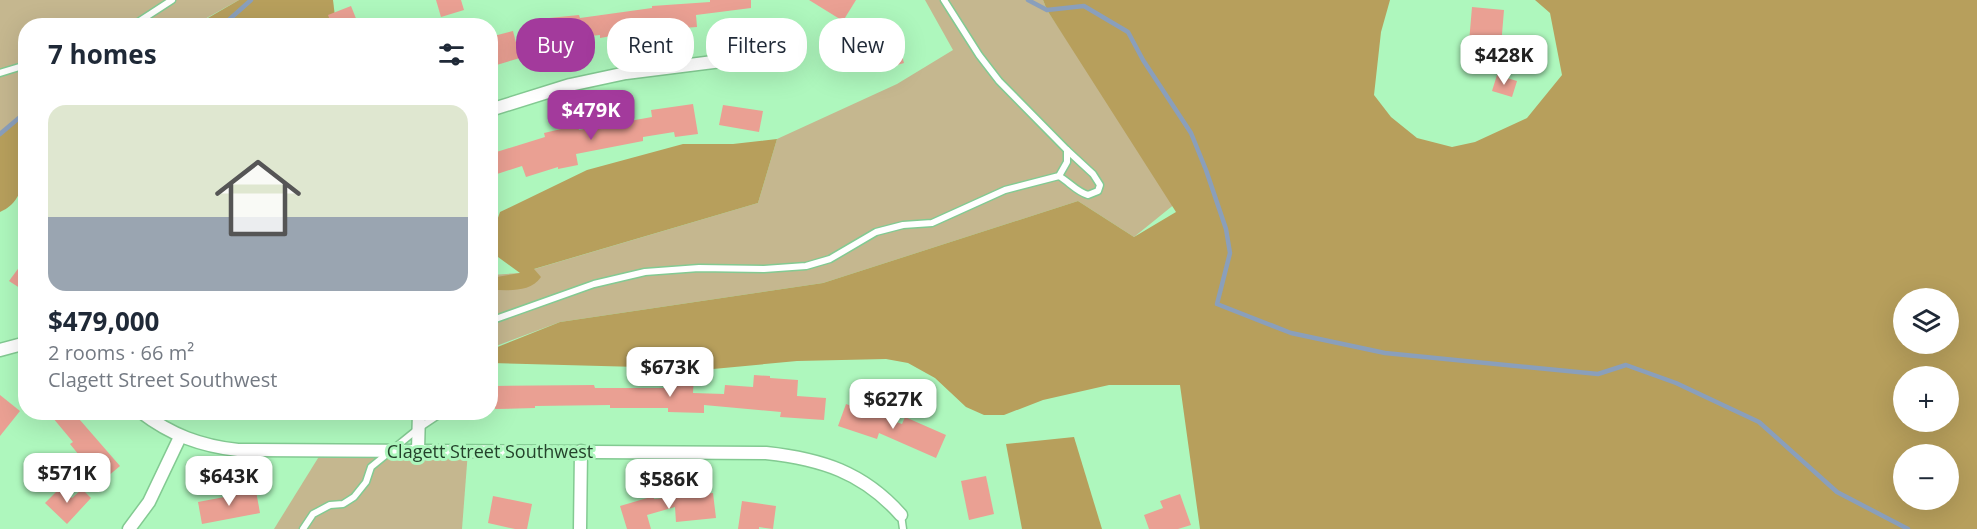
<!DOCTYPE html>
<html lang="en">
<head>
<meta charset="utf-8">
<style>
	body { margin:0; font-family:"Open Sans",sans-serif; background:#f2f2f3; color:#1f2937; height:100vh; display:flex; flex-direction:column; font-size:22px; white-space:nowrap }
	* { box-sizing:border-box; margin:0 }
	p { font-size:20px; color:#747a83 }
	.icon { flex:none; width:33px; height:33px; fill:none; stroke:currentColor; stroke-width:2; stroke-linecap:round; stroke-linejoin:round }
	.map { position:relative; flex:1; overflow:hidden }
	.panel { position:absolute; left:18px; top:18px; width:480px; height:402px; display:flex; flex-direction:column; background:#fff; border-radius:24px; box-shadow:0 6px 24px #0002 }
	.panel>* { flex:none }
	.top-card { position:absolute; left:516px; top:18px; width:570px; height:54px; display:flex; gap:12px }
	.controls { position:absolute; left:1893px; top:288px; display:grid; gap:12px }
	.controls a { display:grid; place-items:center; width:66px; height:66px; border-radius:50%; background:#fff; box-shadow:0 6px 24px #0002; font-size:30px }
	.price { position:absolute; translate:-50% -51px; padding:0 14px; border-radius:12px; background:#fff; color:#222; font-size:20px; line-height:39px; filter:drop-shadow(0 2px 3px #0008) }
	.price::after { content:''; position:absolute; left:50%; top:36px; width:18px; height:14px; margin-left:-9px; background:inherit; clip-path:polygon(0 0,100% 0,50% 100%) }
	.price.current { background:#a33a9c; color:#fff }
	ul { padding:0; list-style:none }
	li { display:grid; align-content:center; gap:12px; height:318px; padding:0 30px }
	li+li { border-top:2px solid #e0e1e3 }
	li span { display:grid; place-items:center; height:186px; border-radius:18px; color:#555 }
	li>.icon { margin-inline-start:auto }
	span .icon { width:108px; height:108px; fill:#fffc; stroke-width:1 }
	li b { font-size:26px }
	h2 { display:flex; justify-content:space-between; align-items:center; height:72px; padding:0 30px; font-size:26px }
	.pill { padding:0 21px; border-radius:24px; background:#fff; box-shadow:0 6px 24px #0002; font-size:21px; line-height:54px }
	.pill.current { background:#a33a9c; color:#fff }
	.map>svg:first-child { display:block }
	.green { fill:#c5b78f }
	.forest { fill:#b79f5c; fill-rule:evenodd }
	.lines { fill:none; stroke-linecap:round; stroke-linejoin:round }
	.stream { stroke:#8a9fbb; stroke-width:4.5 }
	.building { fill:#eaa093 }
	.service-casing { stroke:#83ca92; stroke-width:9 }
	.minor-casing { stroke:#83ca92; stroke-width:15 }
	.service { stroke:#fff; stroke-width:6 }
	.minor { stroke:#fff; stroke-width:12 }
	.labels { text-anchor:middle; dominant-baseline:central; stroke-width:6; stroke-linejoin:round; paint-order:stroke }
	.street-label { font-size:18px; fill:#24422b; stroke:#aef7bd }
</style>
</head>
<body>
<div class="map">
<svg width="1977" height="529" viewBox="0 0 1977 529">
	<rect width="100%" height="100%" fill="#aef7bd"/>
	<g class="green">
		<polygon points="0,0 239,0 194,25 26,26 25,112 0,134"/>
		<polygon points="925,0 1043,0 1047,10 1176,203 1134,237 1078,201 823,283 560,322 491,348 491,275 521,273 758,203 777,139 897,84 953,50"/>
		<polygon points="323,450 468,451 462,529 274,529"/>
	</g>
	<g class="forest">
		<polygon points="239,0 333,0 336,25 194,26"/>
		<path d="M 1043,0 L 1390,0 L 1381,32 L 1374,95 L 1391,117 L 1417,138 L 1452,147 L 1475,142 L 1527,118 L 1562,75 L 1550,13 L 1535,0 L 1977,0 L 1977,529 L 1200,529 L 1180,385 L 1109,385 L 1043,400 L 1004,415 L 984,415 L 966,407 L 935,378 L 908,363 L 886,359 L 797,361 L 713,369 L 491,363 L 491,338 L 495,348 L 560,322 L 823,283 L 1078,201 L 1134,237 L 1176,212 L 1047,10 ZM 1948,298 L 1948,344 L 1904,344 L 1904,298 ZM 1904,376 L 1948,376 L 1948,422 L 1904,422 ZM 1904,454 L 1948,454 L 1948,500 L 1904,500 Z"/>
		<path d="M 25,112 C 26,143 35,198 0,212 L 0,134 Z"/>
		<path d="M 777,139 L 758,203 L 534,269 L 541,277 C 530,293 508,290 491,290 L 491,278 L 520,273 L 498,257 L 492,235 L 500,212 L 587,170 L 683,144 L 733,144 Z"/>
		<polygon points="1074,437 1102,529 1022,529 1006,444"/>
	</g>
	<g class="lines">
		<g class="stream">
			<polyline points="1028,0 1047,10 1084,6 1128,32 1143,60 1191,133 1206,170 1226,229 1230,253 1217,304 1291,333 1385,353 1598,374 1626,365 1676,383 1759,422 1837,492 1908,529"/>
			<polyline points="222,26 251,0"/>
			<polyline points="0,134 26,112"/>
		</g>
	</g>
	<g class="building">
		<polygon points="436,0 461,0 464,10 441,17"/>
		<polygon points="710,0 751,0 751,8 696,15 697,27 641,31 600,38 600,35 541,41 539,19 579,15 580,18 652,8 652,6 710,2"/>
		<polygon points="809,0 856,0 843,21"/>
		<polygon points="351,6 359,26 332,26 328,15"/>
		<polygon points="1472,7 1504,10 1501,46 1492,46 1491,56 1468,54"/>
		<polygon points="892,23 904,63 877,71 864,31"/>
		<polygon points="513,31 520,58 490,67 490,37"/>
		<polygon points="1497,75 1517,81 1512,97 1492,91"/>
		<polygon points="693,104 698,134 675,137 674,132 643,137 643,141 576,154 578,165 558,169 558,167 526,177 522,166 494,175 490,164 490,154 545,137 544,133 578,125 579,130 652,117 651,110"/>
		<polygon points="723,105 763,111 759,132 719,125"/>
		<polygon points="26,258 26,292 9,281"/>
		<polygon points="680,374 694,374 693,393 724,394 725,385 753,387 754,375 770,376 770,378 798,380 797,396 826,398 824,420 780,417 781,412 704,405 704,413 668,412 668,408 610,408 610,405 535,406 535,408 495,409 494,386 594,385 595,388 669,388 669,386 680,386"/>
		<polygon points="0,395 20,411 0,436"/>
		<polygon points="846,404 902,424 905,417 946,435 936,458 879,433 877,439 838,426"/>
		<polygon points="48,412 73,412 120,466 101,482 70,444 73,442"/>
		<polygon points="986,476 994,514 969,520 961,481"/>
		<polygon points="61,487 72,498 82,489 91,498 67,524 45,503"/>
		<polygon points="256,491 260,513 202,524 198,502"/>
		<polygon points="713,493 716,518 676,522 675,507 647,515 651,529 627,529 620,506 654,496 654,499"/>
		<polygon points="1180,494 1191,525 1178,529 1149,529 1144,515 1163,508 1160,501"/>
		<polygon points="493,496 532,504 527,529 515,529 488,523"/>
		<polygon points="742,501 776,506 773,529 759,527 759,529 738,529"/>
	</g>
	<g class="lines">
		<g class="service-casing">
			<g id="service">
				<polyline points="132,26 172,0"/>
				<polyline points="0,73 26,65"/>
				<path d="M 1059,176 C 1069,182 1077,192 1088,195 L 1098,191 L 1100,185 L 1093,174 L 1067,150"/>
				<polyline points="490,321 594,284 645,272 699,268 764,269 806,266 830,259 876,232 903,225 932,223 1005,190 1059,176 1067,162 1067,150 999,81 979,55 944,0"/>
				<polyline points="901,515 903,529"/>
				<polyline points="303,529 313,514 330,505 343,504 354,497 366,482 371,467 419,428 437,416 438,412"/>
			</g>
		</g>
		<g class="minor-casing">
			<g id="minor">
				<polyline points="490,110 570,85 626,73 785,53"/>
				<polyline points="0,350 26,343"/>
				<path d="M 141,412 C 171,435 201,446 238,450 L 766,453 C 821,459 863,472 901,515"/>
				<polyline points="418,450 419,412"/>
				<polyline points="129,529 149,502 180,437"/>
				<polyline points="580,529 581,451"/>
			</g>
		</g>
		<use href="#service" class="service"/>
		<use href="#minor" class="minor"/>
	</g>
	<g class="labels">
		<g class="street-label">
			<text x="490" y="451">Clagett Street Southwest</text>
		</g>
	</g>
</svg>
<div class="controls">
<a><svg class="icon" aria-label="layers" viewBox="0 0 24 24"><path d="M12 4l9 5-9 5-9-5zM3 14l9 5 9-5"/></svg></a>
<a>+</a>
<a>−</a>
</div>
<b class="price" style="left:1504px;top:86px">$428K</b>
<b class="price current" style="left:591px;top:141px">$479K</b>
<b class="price" style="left:670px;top:398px">$673K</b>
<b class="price" style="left:893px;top:430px">$627K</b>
<b class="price" style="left:67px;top:504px">$571K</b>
<b class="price" style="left:229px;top:507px">$643K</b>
<b class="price" style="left:669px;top:510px">$586K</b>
<div class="top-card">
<a class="pill current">Buy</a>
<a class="pill">Rent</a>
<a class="pill">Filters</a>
<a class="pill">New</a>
</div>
<section class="panel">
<h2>7 homes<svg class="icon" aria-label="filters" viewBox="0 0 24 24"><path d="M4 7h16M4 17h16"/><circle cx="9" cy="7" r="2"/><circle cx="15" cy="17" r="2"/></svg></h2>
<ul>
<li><span style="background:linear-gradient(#dfe7d0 60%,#9aa5b1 0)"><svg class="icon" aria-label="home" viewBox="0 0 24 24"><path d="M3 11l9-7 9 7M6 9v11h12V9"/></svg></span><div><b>$479,000</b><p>2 rooms · 66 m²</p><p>Clagett Street Southwest</p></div></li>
</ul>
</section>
</div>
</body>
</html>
